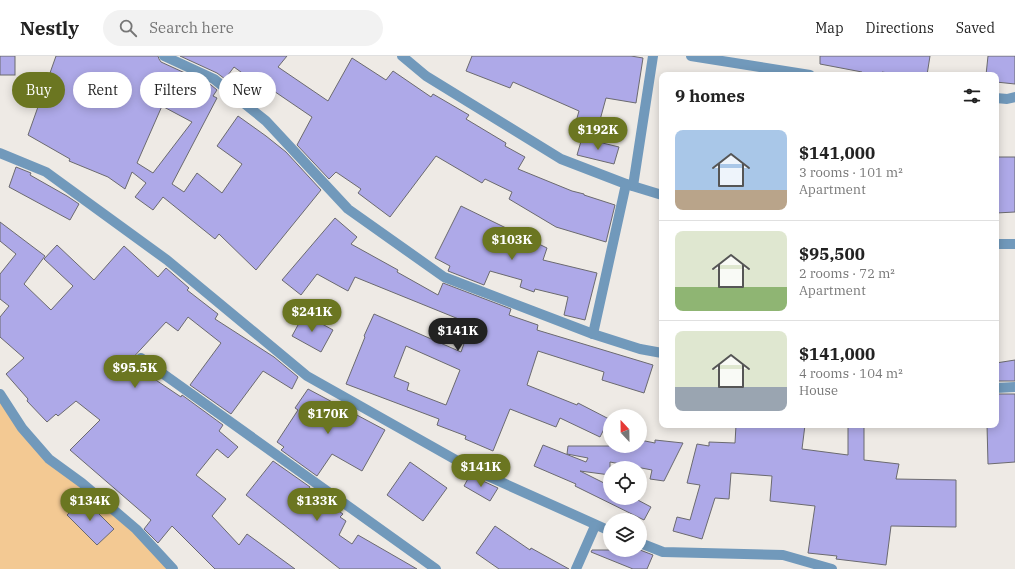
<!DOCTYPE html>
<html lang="en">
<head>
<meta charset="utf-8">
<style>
	body { margin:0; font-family:"IBM Plex Serif",serif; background:#f2f2f2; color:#222; height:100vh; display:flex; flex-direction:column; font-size:15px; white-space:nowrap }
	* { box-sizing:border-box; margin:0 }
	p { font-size:13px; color:#767676 }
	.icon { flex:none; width:22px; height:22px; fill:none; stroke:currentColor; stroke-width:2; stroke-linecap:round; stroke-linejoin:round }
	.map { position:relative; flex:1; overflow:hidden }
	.details { position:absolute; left:659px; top:16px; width:340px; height:356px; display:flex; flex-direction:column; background:#fff; border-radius:8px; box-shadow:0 2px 10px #0003 }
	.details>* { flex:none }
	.guide { position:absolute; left:12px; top:16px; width:380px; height:36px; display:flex; gap:8px }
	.needle { width:26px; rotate:338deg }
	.controls { position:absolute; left:603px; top:353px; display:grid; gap:8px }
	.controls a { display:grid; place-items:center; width:44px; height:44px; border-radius:50%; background:#fff; box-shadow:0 2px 10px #0003; font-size:20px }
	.price { position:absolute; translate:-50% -34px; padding:0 9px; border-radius:14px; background:#6b7621; color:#fff; font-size:13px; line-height:26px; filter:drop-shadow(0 1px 2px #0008) }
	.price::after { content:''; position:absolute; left:50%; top:24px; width:12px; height:9px; margin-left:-6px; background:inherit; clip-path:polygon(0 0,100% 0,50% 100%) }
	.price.current { background:#222; color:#fff }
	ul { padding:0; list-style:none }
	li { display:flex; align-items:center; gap:12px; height:100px; padding:0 16px }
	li+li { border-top:1px solid #e0e0e0 }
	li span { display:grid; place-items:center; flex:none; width:112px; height:80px; border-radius:8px; color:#555 }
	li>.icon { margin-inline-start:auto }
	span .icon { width:48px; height:48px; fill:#fffc; stroke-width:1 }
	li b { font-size:17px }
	h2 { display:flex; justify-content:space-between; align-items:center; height:48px; padding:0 16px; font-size:17px }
	.pill { padding:0 14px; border-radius:18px; background:#fff; box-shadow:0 2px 10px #0003; font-size:14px; line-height:36px }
	.pill.current { background:#6b7621; color:#fff }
	header { display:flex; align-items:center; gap:24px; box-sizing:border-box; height:56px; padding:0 20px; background:#fff; border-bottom:1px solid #e0e0e0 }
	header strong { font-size:19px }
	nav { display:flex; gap:22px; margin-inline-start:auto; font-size:14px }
	.search { width:280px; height:36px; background:#f2f2f2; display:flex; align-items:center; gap:10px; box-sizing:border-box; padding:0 14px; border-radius:22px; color:#767676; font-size:15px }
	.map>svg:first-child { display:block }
	.green { fill:#f3c993 }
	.building { fill:#aea9e8; stroke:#6b6a6f; fill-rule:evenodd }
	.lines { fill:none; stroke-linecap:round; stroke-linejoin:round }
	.street { stroke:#7199bb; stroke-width:10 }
</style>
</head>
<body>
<header>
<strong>Nestly</strong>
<div class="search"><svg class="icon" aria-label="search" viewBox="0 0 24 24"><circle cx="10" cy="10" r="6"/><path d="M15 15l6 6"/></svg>Search here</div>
<nav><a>Map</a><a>Directions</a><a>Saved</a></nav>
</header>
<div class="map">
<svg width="1015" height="513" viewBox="0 0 1015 513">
	<rect width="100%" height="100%" fill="#eeeae5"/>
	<polygon class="green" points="0,338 22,372 173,513 0,513"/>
	<g class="building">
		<rect x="0" y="0" width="15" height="19"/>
		<path d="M 56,0 L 158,0 L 159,3 L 161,6 L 211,29 L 217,34 L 213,40 L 217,42 L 172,128 L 184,136 L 197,117 L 222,137 L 242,108 L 217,90 L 238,60 L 266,80 L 286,96 L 321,134 L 256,214 L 219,178 L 215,183 L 163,141 L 153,154 L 135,141 L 146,127 L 132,116 L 125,133 L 108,121 L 69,105 L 70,103 L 28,79 ZM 162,50 L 192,66 L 153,117 L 137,107 Z"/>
		<polygon points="180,0 287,0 278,11 328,45 352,2 386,24 393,15 431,41 433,38 469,59 466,63 506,87 505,90 525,101 518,113 572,135 584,138 584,139 615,149 606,186 556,171 509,143 512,136 485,123 482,127 436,100 390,161 358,137 361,133 336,116 329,123 297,89 312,61 265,29 263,32 234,11 225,23 217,17"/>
		<polygon points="472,0 631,0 643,2 636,47 606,42 597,75 575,69 579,55 513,26 510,32 466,15"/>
		<polygon points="820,0 930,0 927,19 900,19 882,16 881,19 862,17 862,16 820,8"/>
		<polygon points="988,0 1015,0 1015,28 996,26 996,19 986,19"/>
		<polygon points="582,82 619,91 614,108 577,99"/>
		<polygon points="996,101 1015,101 1015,156 996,157"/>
		<polygon points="16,111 31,117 30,119 67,140 79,148 70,164 9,131"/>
		<polygon points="461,150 547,192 543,204 597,217 585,264 564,259 568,241 535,233 534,236 520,231 522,224 490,215 484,229 448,215 450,210 435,202"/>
		<path d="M 335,162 L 357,181 L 351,188 L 398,214 L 397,216 L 438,239 L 443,227 L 511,253 L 509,259 L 538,269 L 537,274 L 653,309 L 644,337 L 602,324 L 604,316 L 538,295 L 527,329 L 577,349 L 578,347 L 609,363 L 600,381 L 560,362 L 556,371 L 510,353 L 493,395 L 465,383 L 466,380 L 437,369 L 439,363 L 346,328 L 365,281 L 364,280 L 374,258 L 461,296 L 471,268 L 355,221 L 348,235 L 317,218 L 301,239 L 282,224 ZM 406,290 L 460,314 L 446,349 L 407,334 L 409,327 L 394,321 Z"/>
		<polygon points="0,166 45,200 24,228 51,254 73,230 44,203 57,189 94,224 124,190 158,221 166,212 189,232 187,234 218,258 215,263 274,301 298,321 292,333 263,315 231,358 190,329 221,287 188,261 178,275 166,266 129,306 181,341 182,339 223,369 219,375 238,391 228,402 217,393 196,419 226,443 212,460 239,489 247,478 295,513 215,513 172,470 158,487 144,473 151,464 70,394 100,364 76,345 58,360 56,358 47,366 27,345 28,343 6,318 24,302 0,281 0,261 9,250 0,243 0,218 16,198 0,185"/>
		<polygon points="304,258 333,274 321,296 292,280"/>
		<polygon points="1015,304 1015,325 996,325 996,307"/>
		<polygon points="308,333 385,374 362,415 332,398 317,420 281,394 284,391 277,386 298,354 295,352"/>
		<polygon points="996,338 1015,338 1015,406 988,408 987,369 996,369"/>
		<polygon points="736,369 805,369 802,393 848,399 848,369 864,369 864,404 899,408 896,423 956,424 956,471 891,470 886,509 836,503 837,500 808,497 815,450 770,445 772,420 731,417 729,443 715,442 702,483 673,475 677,461 690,464 700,429 687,427 697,388 709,390 709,386 735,387"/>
		<polygon points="640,384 655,387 655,384 683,387 664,425 650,423 652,414 610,406 610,419 580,415 610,430 610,442 634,442 651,451 644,464 575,430 576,428 534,410 543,389 586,406 588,402 567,398 568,390 640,390"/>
		<polygon points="273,405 310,431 308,434 343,458 340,461 346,465 339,479 352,488 358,479 417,513 340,513 246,439"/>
		<polygon points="410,406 447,432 423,465 387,439"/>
		<polygon points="470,419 498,432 490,445 464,430"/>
		<polygon points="84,443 114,473 97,489 67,459"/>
		<polygon points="495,470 530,494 531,492 569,513 499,513 476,497"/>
		<polygon points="592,494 640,494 653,499 647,513 633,513 591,496"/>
	</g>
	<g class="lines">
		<g class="street">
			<polyline points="164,0 214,23 266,65 348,153 444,221 593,278 640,293 662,297"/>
			<polyline points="402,0 426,20 561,103 626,128 662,139"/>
			<polyline points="691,0 810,19"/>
			<polyline points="996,42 1007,43 1015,41"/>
			<polyline points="0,97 46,116 167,204 307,320 472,413 610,475"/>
			<polyline points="633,130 653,0"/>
			<polyline points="996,188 1015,188"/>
			<polyline points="593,278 626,128"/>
			<polyline points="141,302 436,513"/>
			<polyline points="996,332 1015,331"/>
			<polyline points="0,338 22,372 49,403 82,427 136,473 173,513"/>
			<polyline points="640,487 663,496 783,499 832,513"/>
			<polyline points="576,513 595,470"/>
		</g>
	</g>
</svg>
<div class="controls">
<a><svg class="needle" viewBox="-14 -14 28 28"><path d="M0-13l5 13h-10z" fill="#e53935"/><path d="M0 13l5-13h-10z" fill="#767676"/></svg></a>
<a><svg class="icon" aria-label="locate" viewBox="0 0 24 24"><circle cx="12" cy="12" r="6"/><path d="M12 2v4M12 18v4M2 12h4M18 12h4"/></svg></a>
<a><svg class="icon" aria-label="layers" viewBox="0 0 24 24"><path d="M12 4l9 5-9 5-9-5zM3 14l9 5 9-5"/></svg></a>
</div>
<b class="price" style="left:598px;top:95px">$192K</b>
<b class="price" style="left:512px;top:205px">$103K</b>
<b class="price" style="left:312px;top:277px">$241K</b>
<b class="price current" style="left:458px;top:296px">$141K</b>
<b class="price" style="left:135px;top:333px">$95.5K</b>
<b class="price" style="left:328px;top:379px">$170K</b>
<b class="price" style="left:481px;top:432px">$141K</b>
<b class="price" style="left:90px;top:466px">$134K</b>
<b class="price" style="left:317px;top:466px">$133K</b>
<div class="guide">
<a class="pill current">Buy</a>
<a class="pill">Rent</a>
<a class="pill">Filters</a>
<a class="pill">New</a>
</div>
<section class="details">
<h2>9 homes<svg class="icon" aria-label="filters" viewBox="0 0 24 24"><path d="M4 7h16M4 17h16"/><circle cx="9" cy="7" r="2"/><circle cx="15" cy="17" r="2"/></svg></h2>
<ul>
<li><span style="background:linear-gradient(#a9c7e8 75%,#b9a48a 0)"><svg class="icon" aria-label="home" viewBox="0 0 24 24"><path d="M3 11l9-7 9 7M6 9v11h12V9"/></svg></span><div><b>$141,000</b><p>3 rooms · 101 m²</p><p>Apartment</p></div></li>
<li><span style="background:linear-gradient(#dfe7d0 70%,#8fb573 0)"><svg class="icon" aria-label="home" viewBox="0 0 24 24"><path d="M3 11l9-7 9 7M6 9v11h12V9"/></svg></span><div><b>$95,500</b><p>2 rooms · 72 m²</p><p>Apartment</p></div></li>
<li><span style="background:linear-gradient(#dfe7d0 70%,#9aa5b1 0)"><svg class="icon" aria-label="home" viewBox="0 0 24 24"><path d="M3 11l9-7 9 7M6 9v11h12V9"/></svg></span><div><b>$141,000</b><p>4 rooms · 104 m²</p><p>House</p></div></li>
</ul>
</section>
</div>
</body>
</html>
